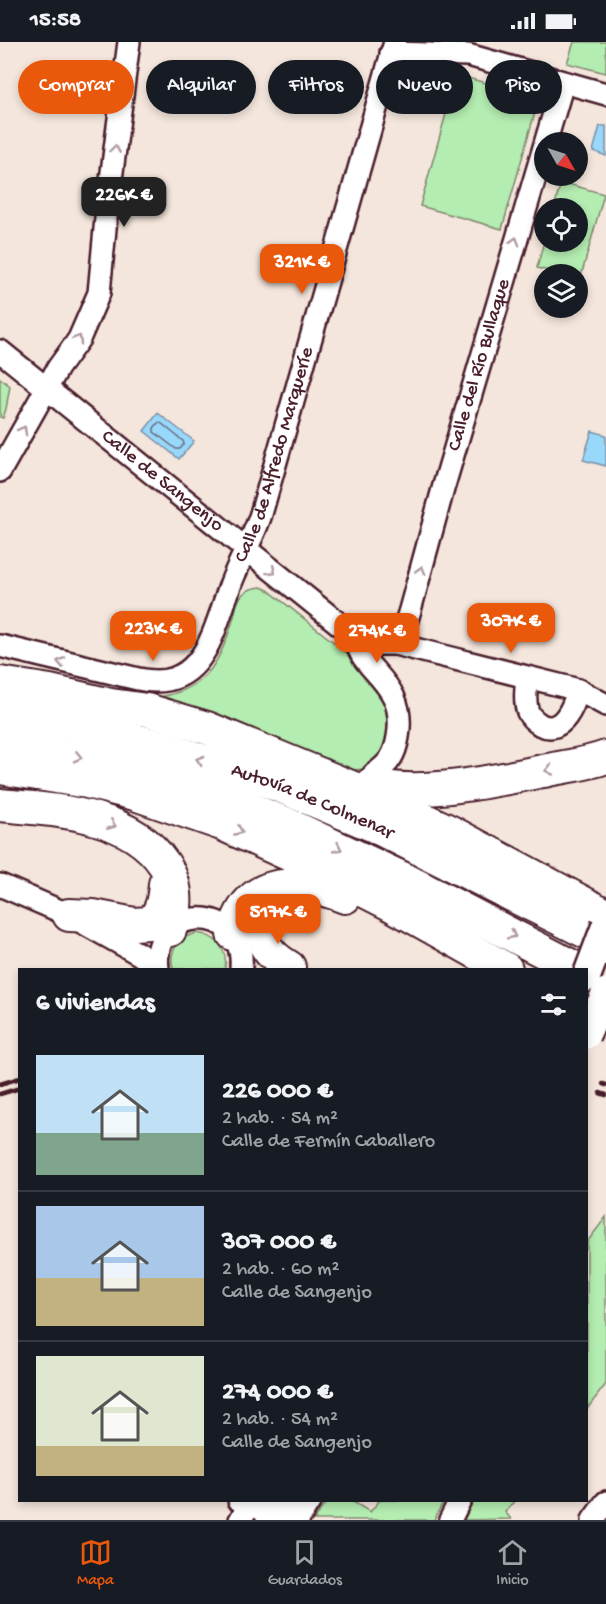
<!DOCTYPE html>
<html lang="es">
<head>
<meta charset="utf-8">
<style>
	body { margin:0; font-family:"Gochi Hand",sans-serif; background:#242831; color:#f1f3f6; height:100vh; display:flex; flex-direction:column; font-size:22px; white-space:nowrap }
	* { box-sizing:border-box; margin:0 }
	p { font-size:20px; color:#9ea1a6 }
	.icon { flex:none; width:33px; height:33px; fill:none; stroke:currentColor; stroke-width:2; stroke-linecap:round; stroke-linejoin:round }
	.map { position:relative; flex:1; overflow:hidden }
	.details { position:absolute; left:18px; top:926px; width:570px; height:534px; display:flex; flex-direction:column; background:#171b24; border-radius:0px; box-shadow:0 3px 9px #0003 }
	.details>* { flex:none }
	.hud { position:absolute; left:18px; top:18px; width:570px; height:54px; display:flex; gap:12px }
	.needle { width:39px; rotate:129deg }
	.controls { position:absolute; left:534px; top:90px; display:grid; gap:12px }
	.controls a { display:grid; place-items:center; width:54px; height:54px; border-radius:50%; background:#171b24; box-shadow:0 3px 9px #0003; font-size:30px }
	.price { position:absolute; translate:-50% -51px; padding:0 14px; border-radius:12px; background:#ea580c; color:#fff; font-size:20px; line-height:39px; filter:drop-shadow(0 2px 3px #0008) }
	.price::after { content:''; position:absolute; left:50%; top:36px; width:18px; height:14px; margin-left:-9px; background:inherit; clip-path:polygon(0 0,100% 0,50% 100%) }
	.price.on { background:#222; color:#fff }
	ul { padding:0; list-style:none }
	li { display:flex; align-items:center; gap:18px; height:150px; padding:0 18px }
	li+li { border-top:2px solid #363941 }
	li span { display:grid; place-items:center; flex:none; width:168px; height:120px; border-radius:0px; color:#555 }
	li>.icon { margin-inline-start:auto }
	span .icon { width:72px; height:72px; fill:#fffc; stroke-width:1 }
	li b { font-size:26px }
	h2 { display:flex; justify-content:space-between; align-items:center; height:72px; padding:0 18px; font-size:26px }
	.pill { padding:0 21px; border-radius:27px; background:#171b24; box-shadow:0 3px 9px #0003; font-size:21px; line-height:54px }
	.pill.on { background:#ea580c; color:#fff }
	.status { display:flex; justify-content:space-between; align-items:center; height:42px; padding:0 30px; background:#171b24; direction:ltr }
	.status svg { height:16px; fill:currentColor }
	.tab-bar { display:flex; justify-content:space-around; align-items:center; height:84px; border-top:2px solid #363941; background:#171b24; font-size:16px; color:#9ea1a6 }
	.tab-bar a { display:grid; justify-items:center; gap:3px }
	.tab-bar .on { color:#ea580c }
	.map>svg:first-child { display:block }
	.green { fill:#b4edb1; stroke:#7f866e; stroke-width:1.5 }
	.water { fill:#98d8fa; stroke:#798ea7; stroke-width:1.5 }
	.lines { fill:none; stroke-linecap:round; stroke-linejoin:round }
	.shore { stroke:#69697e; stroke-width:1.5 }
	.minor-casing { stroke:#4a1f2b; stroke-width:26 }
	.major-casing { stroke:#4a1f2b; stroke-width:32 }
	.highway-casing { stroke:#4a1f2b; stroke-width:36 }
	.minor { stroke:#fff; stroke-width:21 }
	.major { stroke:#fff; stroke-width:27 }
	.highway { stroke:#fff; stroke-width:32 }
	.rail { stroke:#4a1f2b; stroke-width:4.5 }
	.major-bridge-casing { stroke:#4a1f2b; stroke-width:32; stroke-linecap:butt }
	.major-bridge { stroke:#fff; stroke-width:27 }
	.oneway { stroke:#ae9aa0 }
	.labels { text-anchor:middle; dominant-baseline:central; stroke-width:5; stroke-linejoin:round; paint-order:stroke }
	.street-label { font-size:20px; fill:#4a1f2b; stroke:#fff }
</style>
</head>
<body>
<div class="status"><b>15:58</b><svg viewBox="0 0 49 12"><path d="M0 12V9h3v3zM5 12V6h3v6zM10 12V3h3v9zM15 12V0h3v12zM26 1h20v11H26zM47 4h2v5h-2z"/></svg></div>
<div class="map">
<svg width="606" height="1478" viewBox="0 0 606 1478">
	<rect width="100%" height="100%" fill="#f4e6dc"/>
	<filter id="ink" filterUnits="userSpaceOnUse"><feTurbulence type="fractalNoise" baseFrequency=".0167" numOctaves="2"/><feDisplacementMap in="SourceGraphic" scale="12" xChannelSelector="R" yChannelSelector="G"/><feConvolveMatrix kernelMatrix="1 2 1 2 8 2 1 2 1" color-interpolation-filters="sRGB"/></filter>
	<g filter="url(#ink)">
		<g class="green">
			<polygon points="574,0 606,0 606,31 567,21"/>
			<polygon points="457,33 539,56 502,187 420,164"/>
			<polygon points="561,140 604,152 580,238 578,237 578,232 560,232 537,226 544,199 578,200 578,166 554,166"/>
			<polygon points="0,336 10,344 6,367 3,376 0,375"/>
			<path d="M 261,545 L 268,548 L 356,618 L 384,658 L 391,676 L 388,703 L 376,722 L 366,727 L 351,728 L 309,711 L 152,656 C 204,650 219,624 233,578 C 236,568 236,559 243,552 C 248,547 254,546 261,545 Z"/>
			<path d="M 197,891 C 217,894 228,907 225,927 L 173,927 C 168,908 179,895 197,891 Z"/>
			<polygon points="606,1175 606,1342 587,1367 587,1200"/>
			<polygon points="328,1458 350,1458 370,1470 380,1458 444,1458 434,1478 313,1478"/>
			<polygon points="473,1458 515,1458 505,1470 511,1477 464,1478"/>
		</g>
		<g class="water">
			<polygon points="600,84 606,84 606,114 593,109"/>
			<polygon points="158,371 194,399 179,417 144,389"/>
			<polygon points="592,389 606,393 606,424 583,418"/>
		</g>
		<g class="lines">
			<polygon class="shore" points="158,381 161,381 183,399 184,402 180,407 176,407 154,390 154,386"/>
			<g class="minor-casing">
				<g id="minor">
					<polyline points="391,11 468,13 606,52"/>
					<path id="s1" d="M 0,309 L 353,593 L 381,602 L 395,602 L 567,645 L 578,648 L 606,663"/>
					<polyline points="0,429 58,326 79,297 99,251 106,176 129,0"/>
					<path d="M 357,595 C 356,629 408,637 398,695 C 395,713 389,722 374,732"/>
					<path id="s2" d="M 395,602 L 404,587 L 410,568 L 443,447 L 563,41"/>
					<path id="s3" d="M 0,604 L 138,637 C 207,652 214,583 233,536 C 242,514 254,494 261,472 L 395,0"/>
					<path d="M 527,636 C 526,646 524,660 528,670 C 530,675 536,680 541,683 C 563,693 574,663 578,648"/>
					<polyline points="0,843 69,873 139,912 157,925"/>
					<path d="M 158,927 C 149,862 247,858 241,927"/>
					<polyline points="239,1458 274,1471"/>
					<polyline points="240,1478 250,1462"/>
					<polyline points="450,1478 460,1458"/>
					<polyline points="593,1478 606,1460"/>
				</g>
			</g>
			<g class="major-casing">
				<g id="major">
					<polyline points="270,1478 282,1458"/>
					<polyline points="294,1478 307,1458"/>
				</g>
			</g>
			<g class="highway-casing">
				<g id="highway">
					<polyline points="0,641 50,649 111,663 147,668 207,686 385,759 451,790 606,873"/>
					<path id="s4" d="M 0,670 L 73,682 L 162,705 L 277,743 L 372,783 L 606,900"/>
					<polyline points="0,698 122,725 207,750 285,781 406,838 577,927"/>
					<polyline points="0,726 87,740 135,752 222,782 325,829 392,863 506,927"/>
					<path d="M 371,742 C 418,756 499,738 548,728 C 567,724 588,722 606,715"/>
					<path d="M 0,763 C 56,768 130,771 164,822 C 178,843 178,865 170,888"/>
					<path d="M 69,873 L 93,874 L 134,882 L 149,881 C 162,872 164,856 165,842"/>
					<path d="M 233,892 C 237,880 241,868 250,859 C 274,834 318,844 345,855"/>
					<path d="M 289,925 C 277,918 264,907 262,893 C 260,873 274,854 291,847"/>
				</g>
			</g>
			<use href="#minor" class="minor"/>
			<use href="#major" class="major"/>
			<use href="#highway" class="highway"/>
			<g class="rail">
				<polyline points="0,1042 20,1036"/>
				<polyline points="603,1042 606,1043"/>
				<polyline points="600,1051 606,1053"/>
				<polyline points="0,1052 20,1046"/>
			</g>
			<g class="major-bridge-casing">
				<g id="major-bridge">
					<polyline points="586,936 606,883"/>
					<polyline points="586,993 606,950"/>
				</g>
			</g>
			<use href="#major-bridge" class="major-bridge"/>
		</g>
		<defs><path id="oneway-chevron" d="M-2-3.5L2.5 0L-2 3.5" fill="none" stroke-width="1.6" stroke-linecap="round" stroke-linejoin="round" transform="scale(1.5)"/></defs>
		<g class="oneway">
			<use href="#oneway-chevron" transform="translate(115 107) rotate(-82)"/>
			<use href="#oneway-chevron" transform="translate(515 199) rotate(-74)"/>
			<use href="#oneway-chevron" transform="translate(78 297) rotate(-60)"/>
			<use href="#oneway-chevron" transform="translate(23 388) rotate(-61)"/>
			<use href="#oneway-chevron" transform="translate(421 528) rotate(-75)"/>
			<use href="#oneway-chevron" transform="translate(272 529) rotate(40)"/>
			<use href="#oneway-chevron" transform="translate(61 620) rotate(-167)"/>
			<use href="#oneway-chevron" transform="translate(78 715) rotate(13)"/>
			<use href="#oneway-chevron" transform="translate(200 718) rotate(-162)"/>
			<use href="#oneway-chevron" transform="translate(549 728) rotate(169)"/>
			<use href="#oneway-chevron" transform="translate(112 783) rotate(22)"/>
			<use href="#oneway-chevron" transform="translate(239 789) rotate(24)"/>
			<use href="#oneway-chevron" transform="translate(338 806) rotate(25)"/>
			<use href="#oneway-chevron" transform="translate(512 893) rotate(27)"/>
		</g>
	</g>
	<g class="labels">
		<g class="street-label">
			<text stroke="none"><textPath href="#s2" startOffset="292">Calle del Río Bullaque</textPath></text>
			<text stroke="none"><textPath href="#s3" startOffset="429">Calle de Alfredo Marqueríe</textPath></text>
			<text stroke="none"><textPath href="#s1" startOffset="208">Calle de Sangenjo</textPath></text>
			<text stroke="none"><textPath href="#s4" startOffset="326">Autovía de Colmenar</textPath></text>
		</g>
	</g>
</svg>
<div class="controls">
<a><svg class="needle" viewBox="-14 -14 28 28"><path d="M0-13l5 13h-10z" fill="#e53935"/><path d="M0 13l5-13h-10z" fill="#9ea1a6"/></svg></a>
<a><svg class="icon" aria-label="locate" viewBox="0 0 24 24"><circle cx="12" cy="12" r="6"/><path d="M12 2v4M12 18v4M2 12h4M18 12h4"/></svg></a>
<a><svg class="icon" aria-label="layers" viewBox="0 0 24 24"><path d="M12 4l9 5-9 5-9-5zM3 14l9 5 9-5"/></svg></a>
</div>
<b class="price on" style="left:124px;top:186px">226K €</b>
<b class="price" style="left:302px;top:253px">321K €</b>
<b class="price" style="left:511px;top:612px">307K €</b>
<b class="price" style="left:153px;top:620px">223K €</b>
<b class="price" style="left:377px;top:622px">274K €</b>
<b class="price" style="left:278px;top:903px">517K €</b>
<div class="hud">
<a class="pill on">Comprar</a>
<a class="pill">Alquilar</a>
<a class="pill">Filtros</a>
<a class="pill">Nuevo</a>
<a class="pill">Piso</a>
</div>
<section class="details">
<h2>6 viviendas<svg class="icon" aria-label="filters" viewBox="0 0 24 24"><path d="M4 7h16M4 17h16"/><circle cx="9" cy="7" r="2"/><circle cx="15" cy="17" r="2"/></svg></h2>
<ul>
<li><span style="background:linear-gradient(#bfe0f5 65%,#7fa58c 0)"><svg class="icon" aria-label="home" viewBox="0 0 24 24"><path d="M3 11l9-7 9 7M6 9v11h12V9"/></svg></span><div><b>226 000 €</b><p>2 hab. · 54 m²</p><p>Calle de Fermín Caballero</p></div></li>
<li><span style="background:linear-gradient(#a9c7e8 60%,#c2b280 0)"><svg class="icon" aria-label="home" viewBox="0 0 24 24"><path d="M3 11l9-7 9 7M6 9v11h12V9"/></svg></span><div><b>307 000 €</b><p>2 hab. · 60 m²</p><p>Calle de Sangenjo</p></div></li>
<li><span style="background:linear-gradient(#dfe7d0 75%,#c2b280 0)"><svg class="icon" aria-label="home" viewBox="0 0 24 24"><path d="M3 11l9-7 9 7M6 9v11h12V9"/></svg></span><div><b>274 000 €</b><p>2 hab. · 54 m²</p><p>Calle de Sangenjo</p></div></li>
</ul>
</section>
</div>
<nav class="tab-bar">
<a class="on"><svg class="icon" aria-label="map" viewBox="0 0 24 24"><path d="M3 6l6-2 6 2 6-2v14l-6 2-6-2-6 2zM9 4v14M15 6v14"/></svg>Mapa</a>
<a><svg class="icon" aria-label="saved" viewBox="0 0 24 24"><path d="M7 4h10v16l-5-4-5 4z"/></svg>Guardados</a>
<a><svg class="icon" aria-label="home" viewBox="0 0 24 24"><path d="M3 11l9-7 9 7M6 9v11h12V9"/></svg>Inicio</a>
</nav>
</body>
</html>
